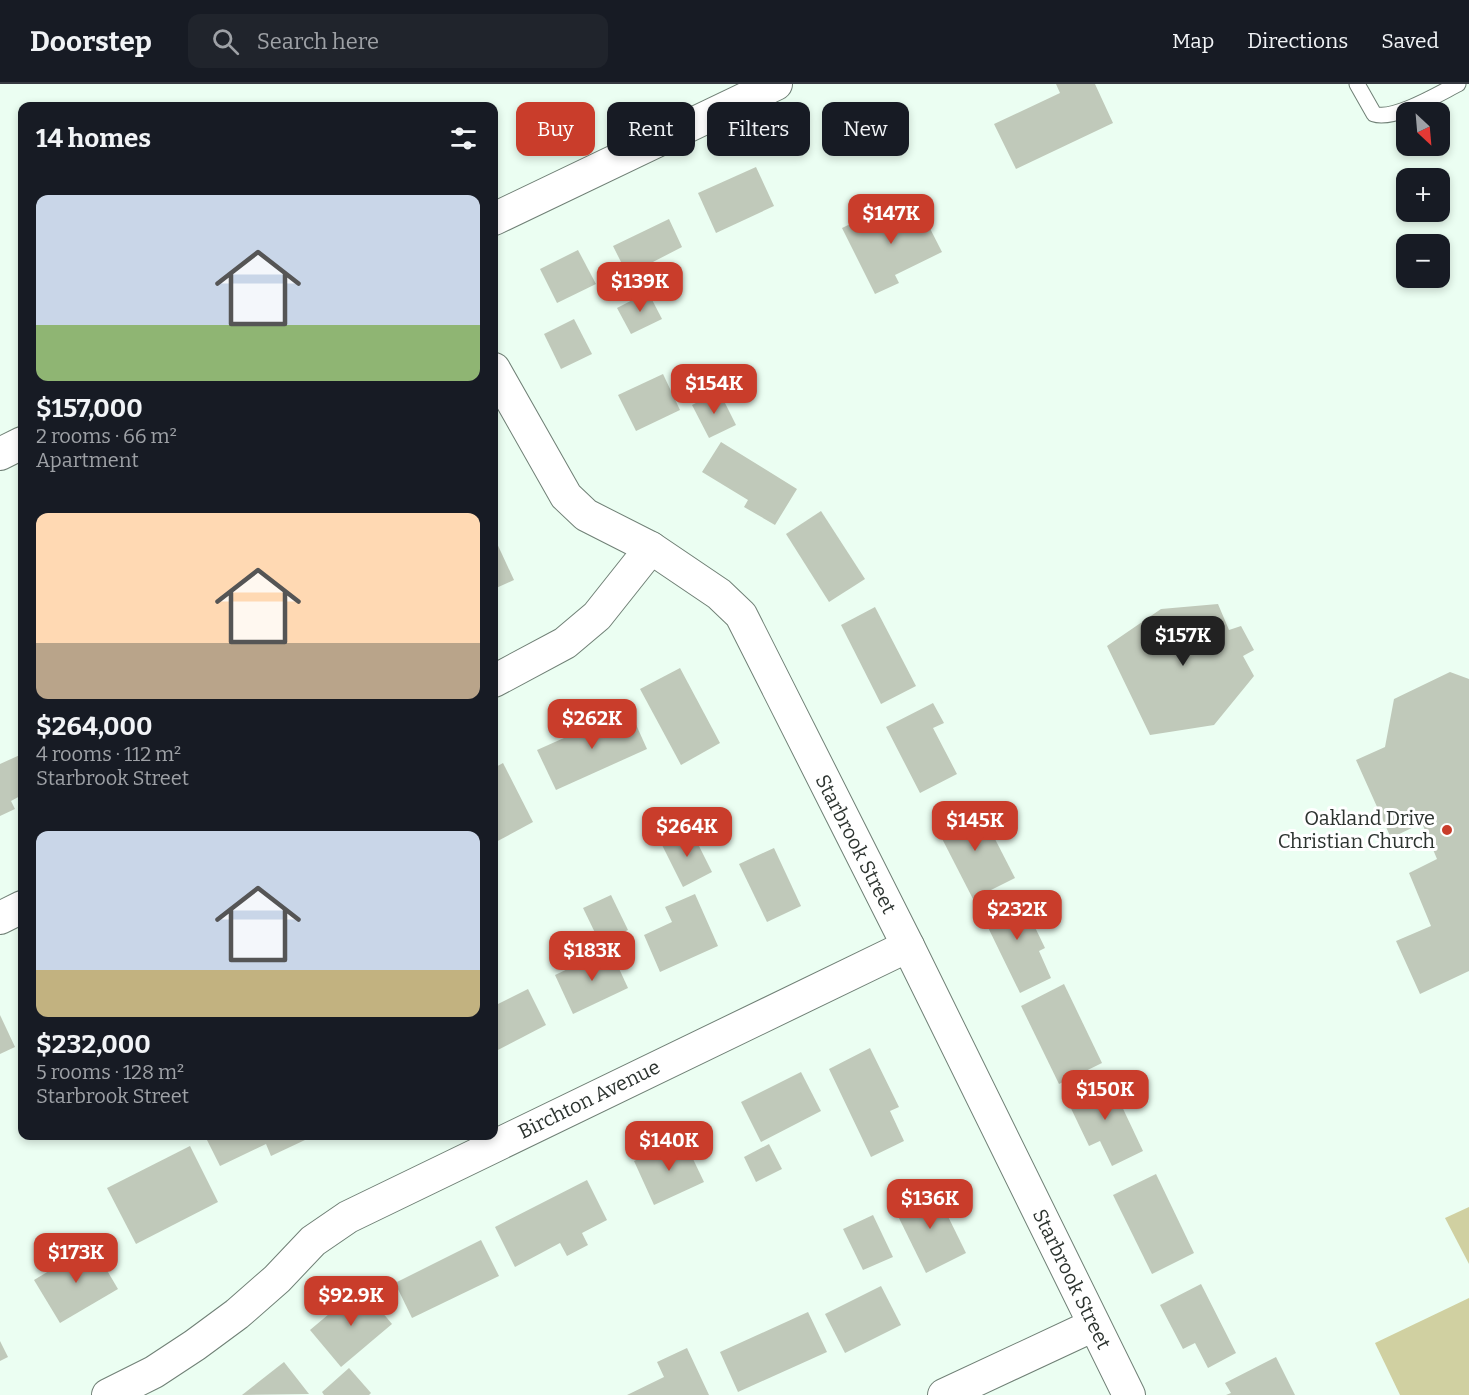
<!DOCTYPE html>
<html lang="en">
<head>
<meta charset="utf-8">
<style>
	body { margin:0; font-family:Bitter,serif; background:#20242c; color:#f1f3f6; height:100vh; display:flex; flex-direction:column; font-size:22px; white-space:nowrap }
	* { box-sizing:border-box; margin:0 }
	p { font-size:20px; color:#9ea1a6 }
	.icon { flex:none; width:33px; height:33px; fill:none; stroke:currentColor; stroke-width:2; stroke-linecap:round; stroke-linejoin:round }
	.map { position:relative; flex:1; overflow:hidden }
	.drawer { position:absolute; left:18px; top:18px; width:480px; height:1038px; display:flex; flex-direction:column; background:#171b24; border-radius:12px; box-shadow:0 3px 9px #0003 }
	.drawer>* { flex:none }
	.guide { position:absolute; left:516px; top:18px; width:570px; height:54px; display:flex; gap:12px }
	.needle { width:39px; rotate:154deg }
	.controls { position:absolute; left:1396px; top:18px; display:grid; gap:12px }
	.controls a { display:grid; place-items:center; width:54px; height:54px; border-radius:12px; background:#171b24; box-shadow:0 3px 9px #0003; font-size:30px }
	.price { position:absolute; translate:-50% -51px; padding:0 14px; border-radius:12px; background:#c93d2b; color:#fff; font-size:20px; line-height:39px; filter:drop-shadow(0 2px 3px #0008) }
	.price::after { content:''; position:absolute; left:50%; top:36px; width:18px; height:14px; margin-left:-9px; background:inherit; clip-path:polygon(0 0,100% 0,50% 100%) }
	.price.selected { background:#222; color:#fff }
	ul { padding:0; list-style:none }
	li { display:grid; align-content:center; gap:12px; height:318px; padding:0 18px }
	li span { display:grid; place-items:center; height:186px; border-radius:12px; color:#555 }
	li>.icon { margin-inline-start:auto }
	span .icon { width:108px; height:108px; fill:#fffc; stroke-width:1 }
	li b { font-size:26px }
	h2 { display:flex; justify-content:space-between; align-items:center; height:72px; padding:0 18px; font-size:26px }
	.pill { padding:0 21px; border-radius:12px; background:#171b24; box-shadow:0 3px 9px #0003; font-size:21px; line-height:54px }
	.pill.selected { background:#c93d2b; color:#fff }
	header { display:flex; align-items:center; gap:36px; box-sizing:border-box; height:84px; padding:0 30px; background:#171b24; border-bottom:2px solid #363941 }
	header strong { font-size:28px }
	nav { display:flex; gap:33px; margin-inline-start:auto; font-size:21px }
	.search { width:420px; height:54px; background:#20242c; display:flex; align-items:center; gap:15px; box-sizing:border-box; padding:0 21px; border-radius:12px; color:#9ea1a6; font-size:22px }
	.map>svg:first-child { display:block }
	.green { fill:#d0d0a1 }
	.building { fill:#c0c9ba }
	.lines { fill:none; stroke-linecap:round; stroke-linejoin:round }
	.service-casing { stroke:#708076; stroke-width:17 }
	.minor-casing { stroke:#708076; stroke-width:34 }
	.service { stroke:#fff; stroke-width:15 }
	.minor { stroke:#fff; stroke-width:32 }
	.poi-dot { fill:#c93d2b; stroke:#fff; stroke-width:2 }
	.labels { text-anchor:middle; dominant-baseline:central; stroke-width:6; stroke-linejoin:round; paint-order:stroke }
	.poi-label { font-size:20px; fill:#2c332f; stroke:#fff; text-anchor:end }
	.street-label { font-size:20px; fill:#2c332f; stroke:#fff }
</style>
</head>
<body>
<header>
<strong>Doorstep</strong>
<div class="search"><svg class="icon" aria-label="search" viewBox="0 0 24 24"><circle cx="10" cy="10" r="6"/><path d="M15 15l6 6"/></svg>Search here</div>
<nav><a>Map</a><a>Directions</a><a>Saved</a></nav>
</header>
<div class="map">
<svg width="1469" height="1311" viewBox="0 0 1469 1311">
	<rect width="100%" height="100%" fill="#ebfef2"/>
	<g class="green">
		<polygon points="1469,1123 1469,1180 1445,1134"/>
		<polygon points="1469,1214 1469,1311 1400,1311 1375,1259"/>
	</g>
	<g class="building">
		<polygon points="1056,0 1095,0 1113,39 1016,85 994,40 1060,9"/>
		<polygon points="756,83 774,122 716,149 698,109"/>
		<polygon points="917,119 942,168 895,191 899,199 875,210 842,144 873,129 881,145 889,141 886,134"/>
		<polygon points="669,135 682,163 651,179 658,194 641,203 633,187 627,190 613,162"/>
		<polygon points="578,166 596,200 557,219 540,185"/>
		<polygon points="648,208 662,235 631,250 617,224"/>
		<polygon points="574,235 592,270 561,285 544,250"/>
		<polygon points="663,290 680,326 636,347 618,311"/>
		<polygon points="719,307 736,341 709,354 692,321"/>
		<polygon points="721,358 797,405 775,441 744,423 748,416 702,388"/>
		<polygon points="821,427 865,495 829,518 786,450"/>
		<polygon points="494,453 514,496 494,505"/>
		<polygon points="1218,520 1229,546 1241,542 1254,566 1243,572 1254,592 1214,641 1150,651 1107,562 1161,525"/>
		<polygon points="875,523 916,602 881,620 841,541"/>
		<polygon points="680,584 720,659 681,681 640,605"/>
		<polygon points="1450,588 1469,595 1469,887 1420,910 1396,857 1431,842 1409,789 1437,775 1422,739 1391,754 1356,676 1385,663 1394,615"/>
		<polygon points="933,619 944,639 933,644 957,690 920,709 886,643"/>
		<polygon points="629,625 647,665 556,706 537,666"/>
		<polygon points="22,670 22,711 11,717 15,725 0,732 0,680"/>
		<polygon points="503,679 533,738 494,759 494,684"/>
		<polygon points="977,720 1015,794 973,815 935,741"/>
		<polygon points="691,746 712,788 683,803 662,761"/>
		<polygon points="774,764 801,822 767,838 739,780"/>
		<polygon points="1018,808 1045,864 1039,867 1051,894 1020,909 980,827"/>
		<polygon points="695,810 718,862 660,888 644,851 672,838 665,823"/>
		<polygon points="611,811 628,846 600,859 583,824"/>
		<polygon points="610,865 628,904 573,930 555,891"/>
		<polygon points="1064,900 1102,979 1059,1000 1021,922"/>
		<polygon points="528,905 546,941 494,968 494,922"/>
		<polygon points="0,931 15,963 0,970"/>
		<polygon points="870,964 899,1023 890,1027 904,1057 871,1073 829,985"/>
		<polygon points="801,988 821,1027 761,1058 741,1018"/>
		<polygon points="1108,993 1143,1067 1112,1082 1100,1057 1089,1062 1066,1014"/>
		<polygon points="205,1052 303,1052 305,1056 271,1072 266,1060 220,1082"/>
		<polygon points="683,1054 704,1098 654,1121 634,1077"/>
		<polygon points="769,1060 782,1085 756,1098 744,1073"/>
		<polygon points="190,1062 218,1118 136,1160 107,1104"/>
		<polygon points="1156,1090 1194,1169 1152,1190 1113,1111"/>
		<polygon points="587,1096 607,1136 582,1149 588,1161 567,1172 560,1159 515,1183 495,1143"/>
		<polygon points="934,1104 966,1169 926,1189 894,1124"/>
		<polygon points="873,1131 893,1173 863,1186 843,1145"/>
		<polygon points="481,1156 499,1192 412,1234 395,1199"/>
		<polygon points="92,1161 118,1205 60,1239 34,1196"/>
		<polygon points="1201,1200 1236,1269 1208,1284 1195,1259 1183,1265 1160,1221"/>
		<polygon points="881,1202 901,1241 845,1269 825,1230"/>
		<polygon points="361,1203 392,1240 341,1283 310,1246"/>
		<polygon points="808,1228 827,1268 738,1308 720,1268"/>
		<polygon points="0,1257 8,1273 0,1277"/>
		<polygon points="687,1264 709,1311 627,1311 664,1293 657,1278"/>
		<polygon points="1276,1273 1295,1311 1226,1311 1231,1309 1225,1299"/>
		<polygon points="284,1278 309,1310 242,1311"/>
		<polygon points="349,1284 371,1309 369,1311 324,1311 322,1308"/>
	</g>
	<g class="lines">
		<g class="service-casing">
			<path id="service" d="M 1357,0 L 1374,30 C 1394,37 1440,9 1458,0"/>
		</g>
		<g class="minor-casing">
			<g id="minor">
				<polyline points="494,135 776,0"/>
				<polyline points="494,285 566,412 586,431 651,464 719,510 741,531 908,862 1129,1311"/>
				<polyline points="0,370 22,359"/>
				<polyline points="494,597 565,559 597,532 651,464"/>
				<polyline points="0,834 22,823"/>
				<polyline points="108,1311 154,1288 195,1261 237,1230 277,1195 313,1157 348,1133 908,862"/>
				<polyline points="944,1311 1094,1241"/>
			</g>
		</g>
		<use href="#service" class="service"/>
		<use href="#minor" class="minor"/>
	</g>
	<circle class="poi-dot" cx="1447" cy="746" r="6"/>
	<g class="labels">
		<g class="poi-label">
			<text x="1435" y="734">Oakland Drive<tspan x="1435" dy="23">Christian Church</tspan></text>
		</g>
		<g class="street-label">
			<text transform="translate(856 760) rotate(63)">Starbrook Street</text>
			<text transform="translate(589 1015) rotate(-26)">Birchton Avenue</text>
			<text transform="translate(1072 1195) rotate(64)">Starbrook Street</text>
		</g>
	</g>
</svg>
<div class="controls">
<a><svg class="needle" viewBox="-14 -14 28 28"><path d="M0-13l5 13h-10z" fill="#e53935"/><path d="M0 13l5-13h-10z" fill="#9ea1a6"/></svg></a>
<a>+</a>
<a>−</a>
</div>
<b class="price" style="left:891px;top:161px">$147K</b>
<b class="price" style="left:640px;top:229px">$139K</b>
<b class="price" style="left:714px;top:331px">$154K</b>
<b class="price selected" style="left:1183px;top:583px">$157K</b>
<b class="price" style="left:592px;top:666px">$262K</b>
<b class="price" style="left:975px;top:768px">$145K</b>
<b class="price" style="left:687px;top:774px">$264K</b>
<b class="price" style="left:1017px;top:857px">$232K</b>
<b class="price" style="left:592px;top:898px">$183K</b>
<b class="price" style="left:1105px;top:1037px">$150K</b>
<b class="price" style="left:669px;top:1088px">$140K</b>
<b class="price" style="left:930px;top:1146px">$136K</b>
<b class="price" style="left:76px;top:1200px">$173K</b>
<b class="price" style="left:351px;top:1243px">$92.9K</b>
<div class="guide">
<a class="pill selected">Buy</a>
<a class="pill">Rent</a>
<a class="pill">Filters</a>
<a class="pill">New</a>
</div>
<section class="drawer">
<h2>14 homes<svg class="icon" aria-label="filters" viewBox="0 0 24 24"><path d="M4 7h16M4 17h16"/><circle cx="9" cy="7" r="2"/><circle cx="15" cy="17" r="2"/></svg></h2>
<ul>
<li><span style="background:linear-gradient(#c9d6e8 70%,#8fb573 0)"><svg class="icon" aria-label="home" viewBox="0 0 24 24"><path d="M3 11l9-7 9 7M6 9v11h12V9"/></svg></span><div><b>$157,000</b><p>2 rooms · 66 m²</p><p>Apartment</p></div></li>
<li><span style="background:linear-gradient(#ffd9b3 70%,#b9a48a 0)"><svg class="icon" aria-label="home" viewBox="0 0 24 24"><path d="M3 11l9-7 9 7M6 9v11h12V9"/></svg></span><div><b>$264,000</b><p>4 rooms · 112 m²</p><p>Starbrook Street</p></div></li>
<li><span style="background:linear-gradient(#c9d6e8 75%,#c2b280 0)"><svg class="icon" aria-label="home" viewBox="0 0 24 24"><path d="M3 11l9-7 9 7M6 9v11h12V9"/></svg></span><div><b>$232,000</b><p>5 rooms · 128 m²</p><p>Starbrook Street</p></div></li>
</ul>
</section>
</div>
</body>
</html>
